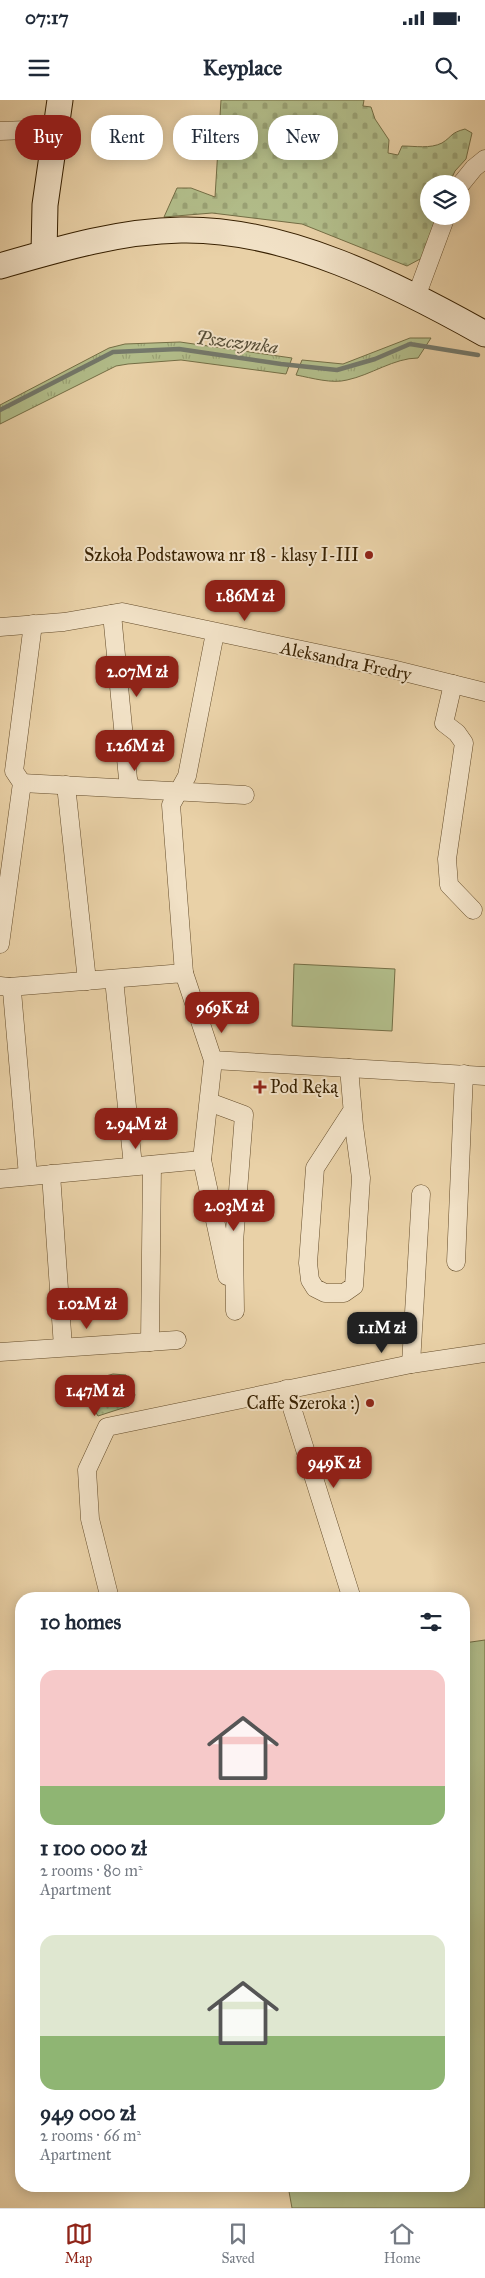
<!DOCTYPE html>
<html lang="en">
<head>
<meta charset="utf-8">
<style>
	body { margin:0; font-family:"IM FELL Great Primer",serif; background:#f2f2f3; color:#1f2937; height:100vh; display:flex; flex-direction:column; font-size:19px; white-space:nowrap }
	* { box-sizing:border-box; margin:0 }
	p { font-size:16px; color:#747a83 }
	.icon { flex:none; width:28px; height:28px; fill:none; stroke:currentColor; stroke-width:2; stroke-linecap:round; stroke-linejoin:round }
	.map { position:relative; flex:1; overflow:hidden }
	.drawer { position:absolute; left:15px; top:1492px; width:455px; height:600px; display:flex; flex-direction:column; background:#fff; border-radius:20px; box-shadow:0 2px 12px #0003 }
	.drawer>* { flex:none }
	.banner { position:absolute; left:15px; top:15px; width:455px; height:45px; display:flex; gap:10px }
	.buttons { position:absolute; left:420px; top:75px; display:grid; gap:10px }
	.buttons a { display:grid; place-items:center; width:50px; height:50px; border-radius:50%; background:#fff; box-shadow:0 2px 12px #0003; font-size:25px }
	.price { position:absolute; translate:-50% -42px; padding:0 11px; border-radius:10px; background:#8f2418; color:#fff; font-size:16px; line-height:32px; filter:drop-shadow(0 1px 2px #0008) }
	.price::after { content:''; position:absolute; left:50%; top:30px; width:15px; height:11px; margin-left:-8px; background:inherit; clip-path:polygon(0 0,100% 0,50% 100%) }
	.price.current { background:#222; color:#fff }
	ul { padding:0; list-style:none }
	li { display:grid; align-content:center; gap:10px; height:265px; padding:0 25px }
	li span { display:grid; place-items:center; height:155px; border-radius:15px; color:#555 }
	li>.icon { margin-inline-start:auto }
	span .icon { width:90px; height:90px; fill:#fffc; stroke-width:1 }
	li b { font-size:21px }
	h2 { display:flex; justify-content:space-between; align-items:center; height:60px; padding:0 25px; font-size:21px }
	.tag { padding:0 18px; border-radius:20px; background:#fff; box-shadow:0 2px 12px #0003; font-size:18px; line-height:45px }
	.tag.current { background:#8f2418; color:#fff }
	.status { display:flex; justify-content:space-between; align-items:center; height:35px; padding:0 25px; background:#fff; direction:ltr }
	.status svg { height:14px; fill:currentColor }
	header { display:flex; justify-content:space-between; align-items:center; height:65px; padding:0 25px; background:#fff; font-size:22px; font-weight:800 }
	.tab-bar { display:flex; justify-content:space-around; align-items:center; height:70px; border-top:1px solid #e0e1e3; background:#fff; font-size:14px; color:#747a83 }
	.tab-bar a { display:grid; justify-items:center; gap:2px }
	.tab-bar .current { color:#8f2418 }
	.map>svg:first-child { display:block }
	.grass { fill:url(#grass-tufts); stroke:#746e45 }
	.cemetery { fill:url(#cemetery-stones); stroke:#746e45 }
	.park { fill:url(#park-dots); stroke:#746e45 }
	.garden { fill:#b2bd8a; stroke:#746e45 }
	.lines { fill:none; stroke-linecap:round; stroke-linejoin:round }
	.stream { stroke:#74796b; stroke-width:4.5 }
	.street-casing { stroke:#644c2a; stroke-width:19 }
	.secondary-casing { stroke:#372000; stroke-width:27 }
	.street { stroke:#f1e1c6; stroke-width:18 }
	.secondary { stroke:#f1e1c6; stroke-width:25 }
	.poi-dot { fill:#8f2418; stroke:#f1e1c6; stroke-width:2 }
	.labels { text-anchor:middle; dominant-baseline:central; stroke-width:4; stroke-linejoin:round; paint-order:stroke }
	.poi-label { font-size:18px; fill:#372000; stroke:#f1e1c6; text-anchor:end }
	.street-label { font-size:18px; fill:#372000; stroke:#f1e1c6 }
	.water-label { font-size:19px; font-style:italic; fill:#554c35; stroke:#f1e1c6 }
</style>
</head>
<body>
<div class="status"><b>07:17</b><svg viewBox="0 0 49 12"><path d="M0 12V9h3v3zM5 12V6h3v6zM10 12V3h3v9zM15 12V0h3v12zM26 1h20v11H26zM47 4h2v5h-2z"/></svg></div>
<header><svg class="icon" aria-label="menu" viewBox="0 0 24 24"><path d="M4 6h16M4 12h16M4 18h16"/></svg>Keyplace<svg class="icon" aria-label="search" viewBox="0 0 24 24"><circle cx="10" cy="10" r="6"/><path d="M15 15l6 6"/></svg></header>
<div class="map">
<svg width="485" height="2108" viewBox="0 0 485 2108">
	<defs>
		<pattern id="grass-tufts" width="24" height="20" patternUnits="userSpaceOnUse" patternTransform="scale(1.25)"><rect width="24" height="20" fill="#b2bd8a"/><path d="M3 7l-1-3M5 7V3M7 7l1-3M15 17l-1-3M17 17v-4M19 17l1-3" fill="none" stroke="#9aa275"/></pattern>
		<pattern id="cemetery-stones" width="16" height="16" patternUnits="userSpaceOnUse" patternTransform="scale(1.25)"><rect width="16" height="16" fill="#b2bd8a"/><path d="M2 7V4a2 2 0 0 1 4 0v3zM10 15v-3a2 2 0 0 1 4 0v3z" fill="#9aa275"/></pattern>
		<pattern id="park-dots" width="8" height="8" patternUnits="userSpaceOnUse" patternTransform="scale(1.25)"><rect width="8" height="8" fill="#b2bd8a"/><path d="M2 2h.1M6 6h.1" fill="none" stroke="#9aa275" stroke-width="1.8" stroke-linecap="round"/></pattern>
	</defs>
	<rect width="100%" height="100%" fill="#e9d1a7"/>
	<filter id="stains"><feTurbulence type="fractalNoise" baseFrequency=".004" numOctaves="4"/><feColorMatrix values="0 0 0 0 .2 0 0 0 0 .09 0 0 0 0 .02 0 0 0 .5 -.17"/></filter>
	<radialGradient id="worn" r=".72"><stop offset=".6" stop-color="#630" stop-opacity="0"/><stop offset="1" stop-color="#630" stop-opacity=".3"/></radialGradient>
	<g class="grass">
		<path d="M 410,238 L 431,238 L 418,258 C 394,258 371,275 347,280 C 332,284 312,278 296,275 L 302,260 L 343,264 Z"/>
		<polygon points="180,242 292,258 286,274 181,260 128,264 116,266 0,324 0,305 109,248 125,244"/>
	</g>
	<path class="cemetery" d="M 221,0 L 364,0 L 363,6 L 371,7 L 375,19 L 389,40 L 388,53 L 398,55 L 402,46 C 415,46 430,49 442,43 C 453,36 450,33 465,29 L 472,33 L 466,59 L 455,71 L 449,84 L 429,84 L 429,116 L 437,116 L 422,158 L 407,166 L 302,124 L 212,113 L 164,117 L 177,88 L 191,88 L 215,97 Z"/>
	<polygon class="park" points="113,1274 126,1275 135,1295 129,1306 98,1316 85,1295 95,1279"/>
	<g class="garden">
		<polygon points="294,864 395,869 392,931 292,926"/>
		<polygon points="485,1540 485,2108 292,2108 288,2086 464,2086 464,1543"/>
	</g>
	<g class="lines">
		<polyline class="stream" points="0,310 113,252 179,249 281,264 337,270 375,259 410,244 478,255"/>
		<g class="street-casing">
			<g id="street">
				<polyline points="0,31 54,29"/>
				<polyline points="461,84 474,68 485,59"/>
				<polyline points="416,197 446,116"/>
				<polyline points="112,514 128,679 131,688"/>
				<polyline points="0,527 64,522 122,512 392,569 485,592"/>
				<polyline points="453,584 444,623 457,633 464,643 447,759 449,785 473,810"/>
				<polyline points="22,683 245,695"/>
				<polyline points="66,685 87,881"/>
				<polyline points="0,844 22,683 14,671 33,524"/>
				<polyline points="184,873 171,705 187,676 215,533"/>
				<polyline points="114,879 133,1066"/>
				<polyline points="0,886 9,887 184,873 213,960 485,976"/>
				<polyline points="9,887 12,891 28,1076"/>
				<polyline points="349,968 354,1026 361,1078 354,1186 344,1193 325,1193 315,1188 310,1180 308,1163 315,1068 352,1011"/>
				<polyline points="209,1002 244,1015 234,1142 235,1211"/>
				<polyline points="202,1060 227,1176"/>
				<polyline points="51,1074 63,1247"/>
				<polyline points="0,1079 202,1060 213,960"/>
				<polyline points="456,1162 464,974"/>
				<polyline points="150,1242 152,1065"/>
				<polyline points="0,1252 177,1240"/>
				<polyline points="411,1264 421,1094"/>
				<polyline points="286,1289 352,1499"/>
				<polyline points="110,1499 90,1419 87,1370 107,1327 411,1264 485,1253"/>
			</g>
		</g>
		<g class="secondary-casing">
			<g id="secondary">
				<polyline points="44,153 45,105 60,0"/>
				<path d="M 0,166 C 59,149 119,131 181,130 C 286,128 396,184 485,234"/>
			</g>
		</g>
		<use href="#street" class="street"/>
		<use href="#secondary" class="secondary"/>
	</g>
	<g class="poi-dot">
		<circle cx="369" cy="455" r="5"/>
		<path d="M257.5 979.5h5v5h5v5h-5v5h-5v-5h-5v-5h5z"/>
		<circle cx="370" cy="1303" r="5"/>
	</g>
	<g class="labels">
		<g class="poi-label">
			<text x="359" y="455">Szkoła Podstawowa nr 18 - klasy I-III</text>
			<text x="270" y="987" text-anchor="start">Pod Ręką</text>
			<text x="360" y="1303">Caffe Szeroka :)</text>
		</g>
		<g class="street-label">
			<text transform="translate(346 561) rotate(12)">Aleksandra Fredry</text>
		</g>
		<g class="water-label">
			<text transform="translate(237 242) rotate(7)">Pszczynka</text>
		</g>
	</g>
	<rect width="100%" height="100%" filter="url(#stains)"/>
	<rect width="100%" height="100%" fill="url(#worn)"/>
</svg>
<div class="buttons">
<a><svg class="icon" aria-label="layers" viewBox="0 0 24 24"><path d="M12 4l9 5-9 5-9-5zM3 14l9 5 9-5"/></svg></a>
</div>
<b class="price" style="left:245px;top:522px">1.86M zł</b>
<b class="price" style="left:137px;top:598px">2.07M zł</b>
<b class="price" style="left:135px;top:672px">1.26M zł</b>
<b class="price" style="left:222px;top:934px">969K zł</b>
<b class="price" style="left:136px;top:1050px">2.94M zł</b>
<b class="price" style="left:234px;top:1132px">2.03M zł</b>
<b class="price" style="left:87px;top:1230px">1.02M zł</b>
<b class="price current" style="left:382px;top:1254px">1.1M zł</b>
<b class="price" style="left:95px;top:1317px">1.47M zł</b>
<b class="price" style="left:334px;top:1389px">949K zł</b>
<div class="banner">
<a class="tag current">Buy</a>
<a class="tag">Rent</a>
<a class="tag">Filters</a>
<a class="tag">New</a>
</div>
<section class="drawer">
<h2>10 homes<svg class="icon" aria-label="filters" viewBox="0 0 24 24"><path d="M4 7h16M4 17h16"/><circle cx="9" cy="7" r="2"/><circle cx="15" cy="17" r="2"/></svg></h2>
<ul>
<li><span style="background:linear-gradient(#f6c9c9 75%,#8fb573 0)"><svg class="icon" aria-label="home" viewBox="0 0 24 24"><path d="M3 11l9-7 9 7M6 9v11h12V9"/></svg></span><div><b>1 100 000 zł</b><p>2 rooms · 80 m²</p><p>Apartment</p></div></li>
<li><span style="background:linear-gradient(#dfe7d0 65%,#8fb573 0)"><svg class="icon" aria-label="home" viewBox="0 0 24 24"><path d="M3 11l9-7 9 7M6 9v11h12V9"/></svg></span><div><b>949 000 zł</b><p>2 rooms · 66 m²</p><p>Apartment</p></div></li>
</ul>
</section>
</div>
<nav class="tab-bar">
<a class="current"><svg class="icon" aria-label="map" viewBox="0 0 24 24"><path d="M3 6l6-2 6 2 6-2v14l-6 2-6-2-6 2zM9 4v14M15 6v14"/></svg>Map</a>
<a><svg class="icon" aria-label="saved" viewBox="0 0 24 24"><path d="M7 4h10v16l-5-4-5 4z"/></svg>Saved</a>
<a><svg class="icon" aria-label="home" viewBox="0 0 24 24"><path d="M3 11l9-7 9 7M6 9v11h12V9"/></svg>Home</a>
</nav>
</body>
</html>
